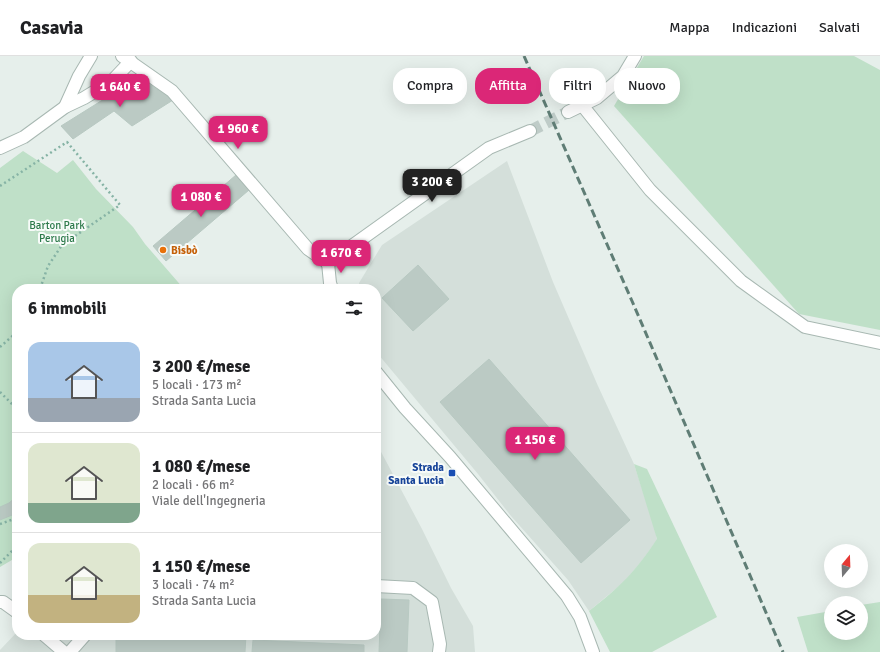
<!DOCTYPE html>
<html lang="it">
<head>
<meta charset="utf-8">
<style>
	body { margin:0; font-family:Signika,sans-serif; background:#f6f6f6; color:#202124; height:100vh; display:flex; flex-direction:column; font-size:15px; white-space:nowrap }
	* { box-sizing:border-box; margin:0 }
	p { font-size:13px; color:#757577 }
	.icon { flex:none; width:22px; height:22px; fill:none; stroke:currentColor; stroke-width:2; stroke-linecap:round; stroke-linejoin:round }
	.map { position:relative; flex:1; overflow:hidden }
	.details { position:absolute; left:12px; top:228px; width:369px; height:356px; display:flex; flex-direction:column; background:#fff; border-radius:16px; box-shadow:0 4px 16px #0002 }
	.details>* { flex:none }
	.hud { position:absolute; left:393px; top:12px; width:380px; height:36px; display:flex; gap:8px }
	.needle { width:26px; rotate:19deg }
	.tools { position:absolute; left:824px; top:488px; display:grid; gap:8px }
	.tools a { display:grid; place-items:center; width:44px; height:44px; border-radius:50%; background:#fff; box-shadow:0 4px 16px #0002; font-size:20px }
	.price { position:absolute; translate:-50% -34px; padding:0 9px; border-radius:8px; background:#db2777; color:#fff; font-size:13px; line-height:26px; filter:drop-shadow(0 1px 2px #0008) }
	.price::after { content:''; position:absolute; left:50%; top:24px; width:12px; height:9px; margin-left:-6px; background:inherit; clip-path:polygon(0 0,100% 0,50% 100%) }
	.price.selected { background:#222; color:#fff }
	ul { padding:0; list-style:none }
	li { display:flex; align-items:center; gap:12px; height:100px; padding:0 16px }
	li+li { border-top:1px solid #e0e0e0 }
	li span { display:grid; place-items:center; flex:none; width:112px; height:80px; border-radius:12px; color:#555 }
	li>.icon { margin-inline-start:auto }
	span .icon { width:48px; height:48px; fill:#fffc; stroke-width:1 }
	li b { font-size:17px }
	h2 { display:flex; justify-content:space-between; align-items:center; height:48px; padding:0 16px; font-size:17px }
	.chip { padding:0 14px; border-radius:16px; background:#fff; box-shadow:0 4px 16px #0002; font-size:14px; line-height:36px }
	.chip.selected { background:#db2777; color:#fff }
	header { display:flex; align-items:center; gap:24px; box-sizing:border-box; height:56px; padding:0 20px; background:#fff; border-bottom:1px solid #e0e0e0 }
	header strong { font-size:19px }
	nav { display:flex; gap:22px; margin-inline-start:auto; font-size:14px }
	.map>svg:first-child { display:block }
	.built { fill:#d4dfda }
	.green { fill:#bfe0c8 }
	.building { fill:#bbcac4; stroke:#b8c9c2 }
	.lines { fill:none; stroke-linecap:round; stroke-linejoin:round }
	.minor-tunnel { stroke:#bfccc8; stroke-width:12; stroke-dasharray:12 6; stroke-linecap:butt }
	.minor-casing { stroke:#a8b8b2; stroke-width:14 }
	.path { stroke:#86b3a5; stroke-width:2.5; stroke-dasharray:2 3; stroke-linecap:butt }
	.minor { stroke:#fff; stroke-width:12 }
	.rail { stroke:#5f7d75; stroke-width:3; stroke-dasharray:8 4; stroke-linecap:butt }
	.food-dot { fill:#e8710a; stroke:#f7fbf9; stroke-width:1.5 }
	.transit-dot { fill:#1a4fb4; stroke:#f7fbf9; stroke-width:1.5 }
	.labels { text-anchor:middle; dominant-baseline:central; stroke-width:4; stroke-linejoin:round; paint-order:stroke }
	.park-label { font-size:11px; fill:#2d7a4b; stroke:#f7fbf9 }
	.food-label { font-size:11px; font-weight:bold; fill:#c56008; stroke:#f7fbf9; text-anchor:start }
	.transit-label { font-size:11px; font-weight:bold; fill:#164399; stroke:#f7fbf9; text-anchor:end }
</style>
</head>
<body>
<header>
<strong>Casavia</strong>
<nav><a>Mappa</a><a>Indicazioni</a><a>Salvati</a></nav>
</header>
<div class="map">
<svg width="880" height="596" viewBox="0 0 880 596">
	<rect width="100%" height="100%" fill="#e6efeb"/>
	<g class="built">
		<polygon points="507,105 553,226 598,330 634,408 655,473 657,484 641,506 624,526 589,555 568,524 511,460 478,418 378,298 376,294 376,233 359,233 359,227 382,189"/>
		<polygon points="376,390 379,392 422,473 451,532 473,570 475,596 0,596 0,594 17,576 17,579 376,579"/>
	</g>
	<g class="green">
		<polygon points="644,0 854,0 880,14 880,274 799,258 614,50"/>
		<polygon points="23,95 57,117 73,104 96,133 133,171 145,188 184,233 17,233 17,501 0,511 0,112"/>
		<path d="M 634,408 L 647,413 L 717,561 L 652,596 L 610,596 L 589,555 C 619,532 636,515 657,483 Z"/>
		<polygon points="880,546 880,596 808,596 797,561 831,555 831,577 861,577 861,549"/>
	</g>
	<g class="building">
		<polygon points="143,24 173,44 132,70 114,55 73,83 61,70 117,35 121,40"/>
		<polygon points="236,119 249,134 166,205 153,190"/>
		<polygon points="418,209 449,243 413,275 382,242"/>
		<polygon points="489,303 630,464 581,507 440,346"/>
		<polygon points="17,440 17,457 0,464 0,451 9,447"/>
		<polygon points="381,543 409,544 407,596 379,596"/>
		<polygon points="116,579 246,579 245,596 116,596"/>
		<polygon points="274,579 308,579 308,580"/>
		<polygon points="253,584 364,589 364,596 252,596"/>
	</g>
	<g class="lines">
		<polyline class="minor-tunnel" points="530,75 568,56"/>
		<g class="minor-casing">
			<g id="minor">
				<polyline points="122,0 172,35 308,193 328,207"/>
				<polyline points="582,49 650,134 741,225 805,271 880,287"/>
				<polyline points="65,51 79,20 91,0"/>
				<polyline points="568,56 597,42 623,20 635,0"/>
				<polyline points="0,92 24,81 65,51 84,42 112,25 131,5"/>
				<polyline points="328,207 489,92 530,75"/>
				<polyline points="328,207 330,227 332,233"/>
				<polyline points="376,316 405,352 450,401 567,540 580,561 593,596"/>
				<polyline points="376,530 413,532 432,546 440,588 439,596"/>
				<polyline points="0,546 3,546 17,556"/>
				<polyline points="44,579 64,596"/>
				<polyline points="70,596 85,579"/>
			</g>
		</g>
		<g class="path">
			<polyline points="0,130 67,86 120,149 62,189 48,210 40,233"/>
			<polyline points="0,291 17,276"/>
			<polyline points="0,336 17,353"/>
			<polyline points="0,468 17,462"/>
			<polyline points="0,507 17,490"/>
		</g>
		<use href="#minor" class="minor"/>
		<polyline class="rail" points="524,0 632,245 783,596"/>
	</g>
	<circle class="food-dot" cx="163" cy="194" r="4"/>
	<rect class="transit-dot" x="448" y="413" width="8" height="8" rx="2"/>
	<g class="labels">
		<g class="park-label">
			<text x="57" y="169">Barton Park<tspan x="57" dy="13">Perugia</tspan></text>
		</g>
		<g class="food-label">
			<text x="171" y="194">Bisbò</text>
		</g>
		<g class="transit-label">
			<text x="444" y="411">Strada<tspan x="444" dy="13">Santa Lucia</tspan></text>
		</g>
	</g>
</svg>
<div class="tools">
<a><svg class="needle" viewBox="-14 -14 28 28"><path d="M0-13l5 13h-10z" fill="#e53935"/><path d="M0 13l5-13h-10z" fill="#757577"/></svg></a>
<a><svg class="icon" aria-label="layers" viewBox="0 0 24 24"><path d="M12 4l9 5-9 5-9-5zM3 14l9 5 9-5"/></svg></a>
</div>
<b class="price" style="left:120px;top:52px">1 640 €</b>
<b class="price" style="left:238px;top:94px">1 960 €</b>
<b class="price selected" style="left:432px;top:147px">3 200 €</b>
<b class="price" style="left:201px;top:162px">1 080 €</b>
<b class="price" style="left:341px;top:218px">1 670 €</b>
<b class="price" style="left:535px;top:405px">1 150 €</b>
<div class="hud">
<a class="chip">Compra</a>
<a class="chip selected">Affitta</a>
<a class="chip">Filtri</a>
<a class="chip">Nuovo</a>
</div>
<section class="details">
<h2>6 immobili<svg class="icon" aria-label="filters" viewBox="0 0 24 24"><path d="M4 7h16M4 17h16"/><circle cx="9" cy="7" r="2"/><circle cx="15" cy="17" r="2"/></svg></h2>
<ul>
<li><span style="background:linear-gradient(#a9c7e8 70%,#9aa5b1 0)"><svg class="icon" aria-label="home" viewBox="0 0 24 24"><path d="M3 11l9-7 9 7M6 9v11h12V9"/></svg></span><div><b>3 200 €/mese</b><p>5 locali · 173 m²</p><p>Strada Santa Lucia</p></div></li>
<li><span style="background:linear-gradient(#dfe7d0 75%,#7fa58c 0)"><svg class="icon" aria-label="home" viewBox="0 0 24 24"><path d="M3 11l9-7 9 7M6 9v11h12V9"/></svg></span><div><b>1 080 €/mese</b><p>2 locali · 66 m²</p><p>Viale dell'Ingegneria</p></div></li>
<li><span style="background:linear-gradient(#dfe7d0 65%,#c2b280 0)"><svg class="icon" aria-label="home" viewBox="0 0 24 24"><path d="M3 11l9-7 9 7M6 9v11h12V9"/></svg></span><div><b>1 150 €/mese</b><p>3 locali · 74 m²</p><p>Strada Santa Lucia</p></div></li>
</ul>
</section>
</div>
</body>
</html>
